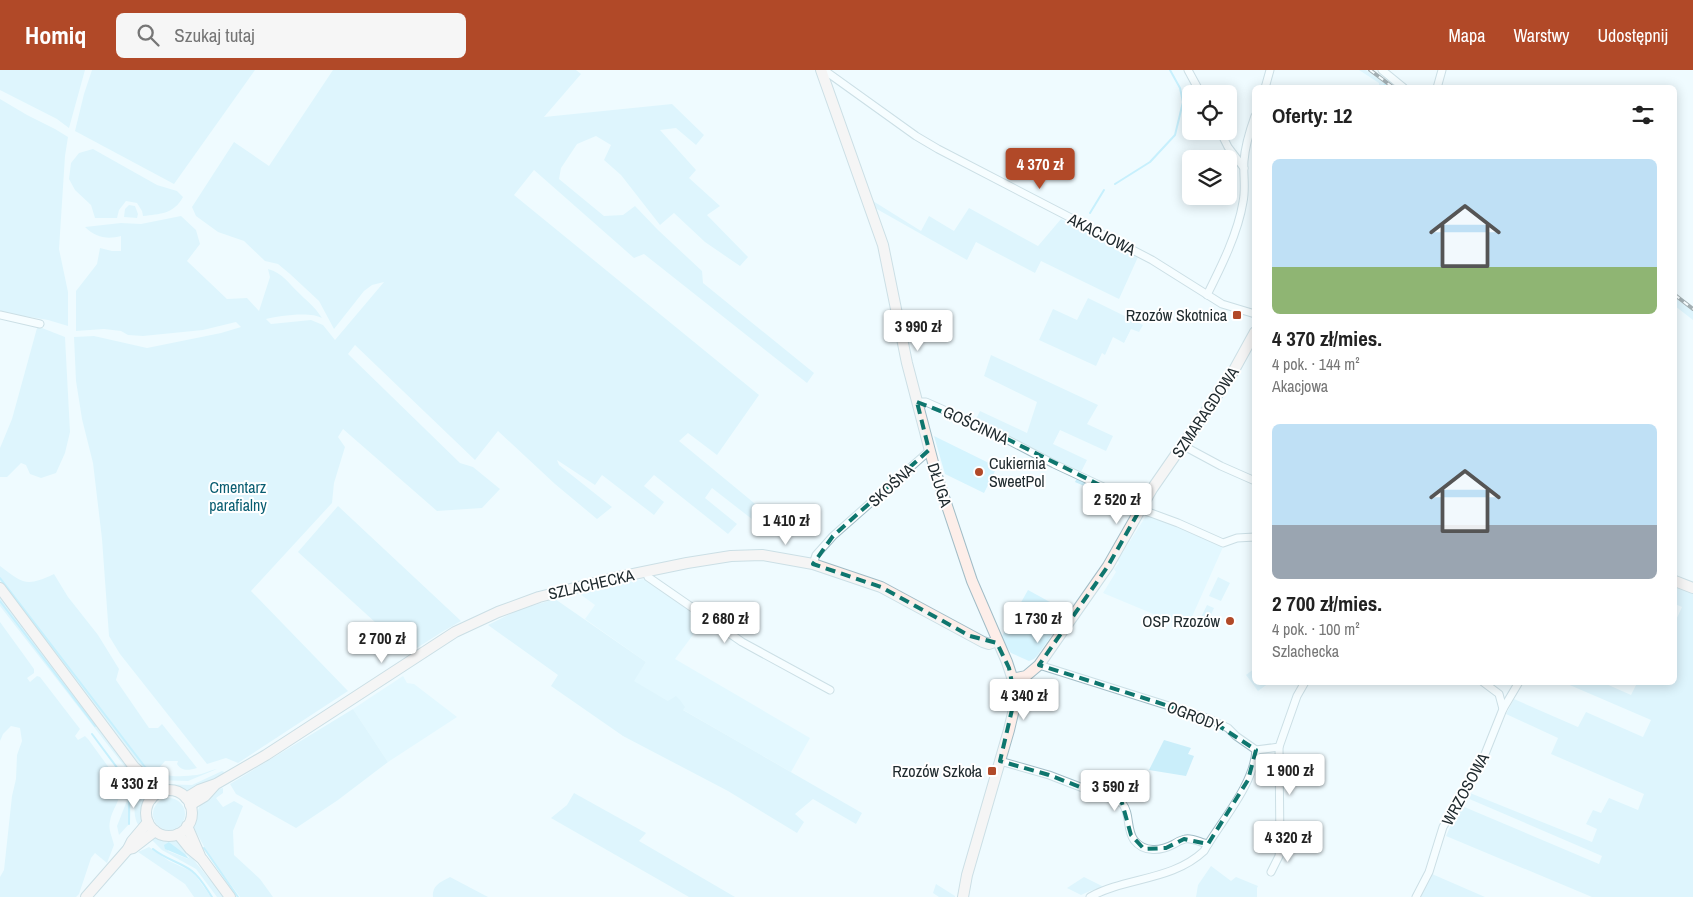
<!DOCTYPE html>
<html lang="pl">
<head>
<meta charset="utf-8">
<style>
	body { margin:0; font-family:"Archivo Narrow",sans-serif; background:#f6f6f6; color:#222; height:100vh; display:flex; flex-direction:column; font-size:19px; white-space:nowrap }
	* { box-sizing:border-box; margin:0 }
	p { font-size:16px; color:#767676 }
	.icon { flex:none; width:28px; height:28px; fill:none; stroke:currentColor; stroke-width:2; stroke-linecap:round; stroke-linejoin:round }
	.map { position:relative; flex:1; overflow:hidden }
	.details { position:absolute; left:1252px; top:15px; width:425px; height:600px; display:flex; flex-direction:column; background:#fff; border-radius:8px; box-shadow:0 2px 12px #0003 }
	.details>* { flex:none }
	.buttons { position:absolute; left:1182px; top:15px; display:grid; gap:10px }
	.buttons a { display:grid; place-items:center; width:55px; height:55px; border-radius:8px; background:#fff; box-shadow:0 2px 12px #0003; font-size:25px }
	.price { position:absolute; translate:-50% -42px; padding:0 11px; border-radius:5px; background:#fff; color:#222; font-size:16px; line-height:32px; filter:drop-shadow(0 1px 2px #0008) }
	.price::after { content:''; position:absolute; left:50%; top:30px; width:15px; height:11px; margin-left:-8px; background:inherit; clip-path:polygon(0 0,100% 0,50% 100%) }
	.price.selected { background:#b14928; color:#fff }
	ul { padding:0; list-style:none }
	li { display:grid; align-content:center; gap:10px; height:265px; padding:0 20px }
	li span { display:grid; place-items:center; height:155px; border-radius:8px; color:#555 }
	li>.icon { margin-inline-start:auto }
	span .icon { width:90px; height:90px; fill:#fffc; stroke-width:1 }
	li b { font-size:21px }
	h2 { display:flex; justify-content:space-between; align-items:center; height:60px; padding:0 20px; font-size:21px }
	header { display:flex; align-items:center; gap:30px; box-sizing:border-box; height:70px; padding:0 25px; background:#b14928; color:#fff }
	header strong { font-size:24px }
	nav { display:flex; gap:28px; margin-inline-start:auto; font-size:18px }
	.search { width:350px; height:45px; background:#f6f6f6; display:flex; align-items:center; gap:12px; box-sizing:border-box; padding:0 18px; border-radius:8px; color:#767676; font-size:19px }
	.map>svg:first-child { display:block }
	.built { fill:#d5f4fe }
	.green { fill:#caeefa; fill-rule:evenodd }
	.water { fill:#98e2fa }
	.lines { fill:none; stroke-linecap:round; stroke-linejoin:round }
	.stream { stroke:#98e2fa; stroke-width:2 }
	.street-casing { stroke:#a1bcc6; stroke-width:9 }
	.secondary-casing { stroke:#a1bcc6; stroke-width:12 }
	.street { stroke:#fff; stroke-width:7 }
	.secondary { stroke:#fdeee9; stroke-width:10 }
	.rail-casing { stroke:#485357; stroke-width:4 }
	.rail { stroke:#fff; stroke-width:2; stroke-dasharray:5.5; stroke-linecap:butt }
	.marked { fill:none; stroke:#0f766e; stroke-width:4; stroke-dasharray:10 6; stroke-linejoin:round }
	.poi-dot { fill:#b14928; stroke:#fff; stroke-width:2 }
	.labels { text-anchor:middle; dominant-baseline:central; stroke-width:4; stroke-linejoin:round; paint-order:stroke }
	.street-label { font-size:16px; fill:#202b2f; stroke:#fff }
	.poi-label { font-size:16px; fill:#202b2f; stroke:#fff; text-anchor:end }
	.park-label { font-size:16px; fill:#095d71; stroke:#fff }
</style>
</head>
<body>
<header>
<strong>Homiq</strong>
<div class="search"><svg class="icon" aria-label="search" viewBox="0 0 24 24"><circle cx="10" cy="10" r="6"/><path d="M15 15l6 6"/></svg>Szukaj tutaj</div>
<nav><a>Mapa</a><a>Warstwy</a><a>Udostępnij</a></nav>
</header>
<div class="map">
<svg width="1693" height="827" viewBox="0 0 1693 827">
	<rect width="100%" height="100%" fill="#effbff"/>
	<g class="built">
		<polygon points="934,366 997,397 984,423 945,404"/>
		<polygon points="1146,446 1178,457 1223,477 1187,558 1103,523 1116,502 1114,499 1119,493 1118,490"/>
		<polygon points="643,509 704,550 675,589 810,668 791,702 633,611 646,592 585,549 595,535 580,524"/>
		<polygon points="1028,520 1068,542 1037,586 1034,589 1029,591 1011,583 1001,568"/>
		<polygon points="403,606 407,613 414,614 457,647 388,692 353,639"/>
	</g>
	<g class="green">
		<polygon points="0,0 85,0 69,58 57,49 0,20"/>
		<polygon points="92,0 255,0 174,114 75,61 84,24"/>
		<path d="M 333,0 L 576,0 L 581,4 L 544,47 L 672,34 L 704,65 L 696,75 L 676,58 L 660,60 L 696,100 L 689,108 L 720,136 L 707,145 L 748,187 L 740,196 L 705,172 L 674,143 L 660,155 L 621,105 L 604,90 L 611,75 L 596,66 L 577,74 L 561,98 L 559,109 L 604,146 L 623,145 L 635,136 L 658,160 L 702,201 L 703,213 L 814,303 L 807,313 L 644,184 L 634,188 L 534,100 L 514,125 L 759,325 L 717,385 L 688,363 L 679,371 L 765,442 L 757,453 L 712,418 L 705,428 L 737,454 L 728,464 L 654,405 L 644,416 L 664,432 L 654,445 L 602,405 L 595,415 L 557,390 L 559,395 L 612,437 L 597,449 L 555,414 L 498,361 L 475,390 L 355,275 L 348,284 L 460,393 L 473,397 L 500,419 L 482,438 L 437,441 L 343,359 L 338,367 L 345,377 L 334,413 L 332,433 L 251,521 L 348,621 L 238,693 L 226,688 L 207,694 L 120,584 L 109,566 L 102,469 L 93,393 L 82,349 L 76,311 L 74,267 L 94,266 L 147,278 L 221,263 L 241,257 L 236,252 L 203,260 L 143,266 L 128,265 L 121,261 L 104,259 L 76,261 L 76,221 L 97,194 L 100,178 L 112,181 L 121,181 L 121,166 C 107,170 95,167 85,157 L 121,153 L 141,154 L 181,146 L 196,160 L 200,174 L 187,191 L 227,229 L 247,228 L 259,241 L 270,207 L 268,199 C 283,203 289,214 300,224 C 310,234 314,236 322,248 C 310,241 278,246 266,249 L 271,254 L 311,250 L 323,255 L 335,270 L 384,212 L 372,215 L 364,221 L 334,259 L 319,231 L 290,204 L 278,194 L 265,191 L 244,171 L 218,162 L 196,146 L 192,137 L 234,72 L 269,96 Z"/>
		<polygon points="1359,0 1366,0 1390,17 1379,17 1379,13"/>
		<polygon points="0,29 27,45 55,59 68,67 65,86 59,179 68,222 68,256 48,250 0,242"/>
		<path d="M 93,79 L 157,115 L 177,121 L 183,127 C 174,144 160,144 143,146 L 142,141 L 137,133 L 126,131 L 119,140 L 117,148 L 95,148 L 91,135 L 75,120 L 69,109 L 71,93 L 79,83 Z"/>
		<polygon points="873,131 921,161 929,146 954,161 969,138 1038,176 1061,149 1138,187 1119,229 1041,191 1035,203 976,172 967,190 875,138"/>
		<polygon points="129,135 135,136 138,144 137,148 124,147 125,139"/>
		<polygon points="1675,227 1693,241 1693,250 1675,236"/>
		<polygon points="1088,228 1143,255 1139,262 1131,259 1124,273 1113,267 1105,285 1102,283 1096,296 1039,270 1053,239 1077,250"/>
		<polygon points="37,258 42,258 65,267 70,362 65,383 56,403 41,408 30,404 26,395 21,393 7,407 0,407 0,378 12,349"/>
		<polygon points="991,285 1098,335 1087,354 1113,366 1106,381 1060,360 1053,374 1087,390 1080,404 975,351 980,341 1027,363 1037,332 984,306"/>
		<polygon points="1077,408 1133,434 1132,437 1075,412"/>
		<polygon points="338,436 461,551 442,562 409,583 298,482"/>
		<path d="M 0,496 C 24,514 26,517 54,504 L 68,527 L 98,565 L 119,599 L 116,610 L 149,658 L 158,658 L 162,654 L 197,698 C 189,700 182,702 177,694 L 178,691 L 165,691 L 158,699 C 164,709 186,706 197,705 C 204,704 210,700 217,699 L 188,711 L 156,710 L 146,702 L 118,669 L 0,511 Z"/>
		<polygon points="1218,507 1230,513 1221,531 1209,526"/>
		<polygon points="1675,517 1693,523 1693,827 1592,827 1446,766 1455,746 1462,736 1599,794 1602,786 1467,728 1470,723 1592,772 1597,759 1586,754 1593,740 1601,743 1609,728 1638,740 1644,724 1551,684 1558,668 1506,644 1514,629 1578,657 1586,642 1643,667 1651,650 1565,613 1604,613 1631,625 1637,613 1675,612 1675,552 1682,537 1675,534"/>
		<polygon points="0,527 123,689 139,716 134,721 131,709 125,697 0,536"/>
		<polygon points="555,529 646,592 634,611 668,631 676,626 680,630 685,637 683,640 862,743 856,754 813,729 795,744 804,752 797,763 728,721 623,666 551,616 558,605 488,555 518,540"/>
		<polygon points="1207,535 1214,538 1207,554 1199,551"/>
		<path d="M 0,552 L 34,599 L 34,603 L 27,608 L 30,612 L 37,606 L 40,607 L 80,659 L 75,666 L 78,670 L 85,666 L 88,669 L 115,706 L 114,708 L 109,711 L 110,717 L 117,714 L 120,716 C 122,730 112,738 110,751 C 108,760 112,766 114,775 L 107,793 L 95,783 L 91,788 L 79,824 L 76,827 L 0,827 L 0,807 L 4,800 L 12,726 L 16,709 L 17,685 L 22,671 L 20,658 L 11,656 L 3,664 L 0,671 Z"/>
		<polygon points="1255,598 1255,612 1269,613 1258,621 1246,605"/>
		<polygon points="353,639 388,692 338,730 296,758 236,724 230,714"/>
		<polygon points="1164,670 1191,678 1188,684 1194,686 1186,706 1149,700"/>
		<path d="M 222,701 L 224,702 L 222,706 L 189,721 C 182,722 167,718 160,717 L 158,714 L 192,715 Z"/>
		<polygon points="223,718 223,723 216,728 223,737 234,731 243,736 233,761 234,785 260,809 273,827 240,827 208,784 194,758 196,745 200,735 219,719"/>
		<polygon points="574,723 646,763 639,771 735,827 689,827 551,748 567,735"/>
		<path d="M 143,724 C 146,730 143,751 140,757 C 134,751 134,740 135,732 Z"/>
		<circle cx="169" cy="744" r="16"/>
		<polygon points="128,728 131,728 130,753 119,765 117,756"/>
		<path d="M 155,767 L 174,770 L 179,772 L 224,827 L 217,827 L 196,799 L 162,780 L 151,769 ZM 169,772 L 189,787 L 188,789 L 168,781 Z"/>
		<polygon points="149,777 169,791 193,802 211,827 194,827 185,814 138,782"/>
		<polygon points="1211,796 1231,811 1236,807 1258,816 1257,818 1257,827 1196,827 1198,815"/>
		<polygon points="1432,804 1485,827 1420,827"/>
		<path d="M 450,807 L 488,827 L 433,827 C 432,815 441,812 450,807 Z"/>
		<polygon points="1084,807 1104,817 1090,821 1081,825 1067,818"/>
		<polygon points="936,814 955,826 955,827 939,827 933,823"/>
	</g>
	<polygon class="water" points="169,772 185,784 189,789 165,779 164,775"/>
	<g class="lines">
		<g class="stream">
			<polyline points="1383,18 1385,14"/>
			<polyline points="1115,114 1150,92 1175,65 1183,32 1180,18 1170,0"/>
			<polyline points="1090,143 1104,120"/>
			<polyline points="0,508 145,697 151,702 157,702"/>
			<polyline points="0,531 95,656"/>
			<polyline points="92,664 124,707 129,724 129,754"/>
			<polyline points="204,778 238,827"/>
			<path d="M 153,779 C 165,789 180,792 192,801 C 200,807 206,818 212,827"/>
		</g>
		<g class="street-casing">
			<g id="street">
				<polyline points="824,0 916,66 938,79 1152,190 1222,234 1255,244"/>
				<polyline points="1188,0 1201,24"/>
				<polyline points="1382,0 1404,18"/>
				<polyline points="1265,18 1270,0"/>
				<polyline points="1437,18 1442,0"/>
				<polyline points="1220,61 1228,77 1244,98"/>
				<path d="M 1207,225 C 1221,197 1238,163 1243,132 C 1246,118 1243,105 1244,91 C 1245,75 1250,60 1255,46"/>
				<polyline points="0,245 40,254"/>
				<polyline points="917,332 926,332 985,358 1054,394 1112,421 1142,436"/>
				<polyline points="1182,375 1221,396 1255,411"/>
				<polyline points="1140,439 1178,453 1223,473 1237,468 1255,467"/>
				<polyline points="813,494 816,485 833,466 929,381"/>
				<polyline points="646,502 648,507 742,572 830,620"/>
				<polyline points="1039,595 1207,648 1228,658 1236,666 1256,680 1279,677 1297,626 1305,612"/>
				<polyline points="1483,612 1499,624 1503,639"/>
				<path d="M 1000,691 L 1049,705 L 1122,733 C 1131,744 1126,759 1134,770 C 1144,783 1161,781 1174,774 C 1177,772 1181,770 1185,769 C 1192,767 1201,773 1208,774"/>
				<polyline points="1271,802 1279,786 1280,776 1279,677"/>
				<path d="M 1090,827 C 1126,807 1172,811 1204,781 C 1221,751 1254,715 1256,680"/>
				<polyline points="1416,827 1429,802 1443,757 1483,689 1503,639 1519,612"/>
			</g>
		</g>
		<g class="secondary-casing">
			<g id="secondary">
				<polyline points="821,0 883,175 907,293 935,400 972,511 1007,592 1014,613 1014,639 1009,660 967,805 963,827"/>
				<polyline points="1675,511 1693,518"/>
				<polyline points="0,518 134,697 156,716 163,721"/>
				<polyline points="1012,609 1026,606 1039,595 1108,496 1152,419 1233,302 1255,262"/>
				<polyline points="135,701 151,729"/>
				<circle cx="169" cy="743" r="23"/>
				<polyline points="186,728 199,720 216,714 266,685 455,562 498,542 539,527 614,508 687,493 731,486 762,485 813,494 881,517 983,572 989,574 997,571"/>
				<polyline points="190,735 205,726 214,716"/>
				<polyline points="187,756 200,786"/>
				<polyline points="178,764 190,779 202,789 230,827"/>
				<polyline points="128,779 133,778 155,761"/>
				<polyline points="86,827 128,779 132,771 148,752"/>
			</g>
		</g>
		<use href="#street" class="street"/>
		<use href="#secondary" class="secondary"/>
		<g class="rail-casing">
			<g id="rail">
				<polyline points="1370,0 1394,18"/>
				<polyline points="1675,225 1693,239"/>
			</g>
		</g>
		<use href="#rail" class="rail"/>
	</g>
	<path d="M0 0H1693V827H0ZM 917,332 L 985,358 L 1142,436 L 1108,496 L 1039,595 L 1207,648 L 1256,680 L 1248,710 L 1208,774 L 1184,769 L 1166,778 L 1144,779 L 1131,765 L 1122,733 L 1049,705 L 1000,691 L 1015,627 L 1009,598 L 997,573 L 970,566 L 881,517 L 813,494 L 833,466 L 929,380 Z" fill="#effbff" fill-opacity=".55" fill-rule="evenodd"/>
	<path class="marked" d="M 917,332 L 985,358 L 1142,436 L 1108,496 L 1039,595 L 1207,648 L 1256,680 L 1248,710 L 1208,774 L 1184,769 L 1166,778 L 1144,779 L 1131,765 L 1122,733 L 1049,705 L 1000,691 L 1015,627 L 1009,598 L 997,573 L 970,566 L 881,517 L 813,494 L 833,466 L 929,380 Z"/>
	<g class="poi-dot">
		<rect x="1232" y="240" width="10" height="10" rx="2.5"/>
		<circle cx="979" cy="402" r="5"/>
		<circle cx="1230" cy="551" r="5"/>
		<rect x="987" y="696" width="10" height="10" rx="2.5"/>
	</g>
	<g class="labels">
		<g class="street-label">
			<text transform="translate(1102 164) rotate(27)">AKACJOWA</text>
			<text transform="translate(1205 342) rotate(-56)">SZMARAGDOWA</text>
			<text transform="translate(976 355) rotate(25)">GOŚCINNA</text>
			<text transform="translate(891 415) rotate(-42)">SKOŚNA</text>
			<text transform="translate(940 415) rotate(72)">DŁUGA</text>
			<text transform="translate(591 514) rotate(-13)">SZLACHECKA</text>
			<text transform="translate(1195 646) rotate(21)">OGRODY</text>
			<text transform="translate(1465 719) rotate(-61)">WRZOSOWA</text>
		</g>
		<g class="poi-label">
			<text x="1227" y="245">Rzozów Skotnica</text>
			<text x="989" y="393" text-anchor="start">Cukiernia<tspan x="989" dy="18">SweetPol</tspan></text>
			<text x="1220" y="551">OSP Rzozów</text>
			<text x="982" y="701">Rzozów Szkoła</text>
		</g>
		<g class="park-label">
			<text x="238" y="417">Cmentarz<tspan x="238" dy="18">parafialny</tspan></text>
		</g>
	</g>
</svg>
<div class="buttons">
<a><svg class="icon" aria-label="locate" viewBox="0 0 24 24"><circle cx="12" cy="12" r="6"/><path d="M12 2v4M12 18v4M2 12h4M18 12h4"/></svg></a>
<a><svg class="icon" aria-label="layers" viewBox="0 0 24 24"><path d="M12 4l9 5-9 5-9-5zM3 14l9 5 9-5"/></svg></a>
</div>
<b class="price selected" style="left:1040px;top:120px">4 370 zł</b>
<b class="price" style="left:918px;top:282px">3 990 zł</b>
<b class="price" style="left:1117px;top:455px">2 520 zł</b>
<b class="price" style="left:786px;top:476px">1 410 zł</b>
<b class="price" style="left:725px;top:574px">2 680 zł</b>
<b class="price" style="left:1038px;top:574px">1 730 zł</b>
<b class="price" style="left:382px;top:594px">2 700 zł</b>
<b class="price" style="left:1024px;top:651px">4 340 zł</b>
<b class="price" style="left:1290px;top:726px">1 900 zł</b>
<b class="price" style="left:134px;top:739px">4 330 zł</b>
<b class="price" style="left:1115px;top:742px">3 590 zł</b>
<b class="price" style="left:1288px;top:793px">4 320 zł</b>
<section class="details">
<h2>Oferty: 12<svg class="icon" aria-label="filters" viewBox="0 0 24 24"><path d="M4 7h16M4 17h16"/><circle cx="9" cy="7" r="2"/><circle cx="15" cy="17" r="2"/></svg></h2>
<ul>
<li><span style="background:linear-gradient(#bfe0f5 70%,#8fb573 0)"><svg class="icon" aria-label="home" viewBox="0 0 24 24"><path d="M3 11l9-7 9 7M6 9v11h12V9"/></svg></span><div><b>4 370 zł/mies.</b><p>4 pok. · 144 m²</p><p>Akacjowa</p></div></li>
<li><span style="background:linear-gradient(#bfe0f5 65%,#9aa5b1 0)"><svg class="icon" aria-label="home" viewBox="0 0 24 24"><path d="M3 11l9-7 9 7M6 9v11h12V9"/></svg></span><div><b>2 700 zł/mies.</b><p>4 pok. · 100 m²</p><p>Szlachecka</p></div></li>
</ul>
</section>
</div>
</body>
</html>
